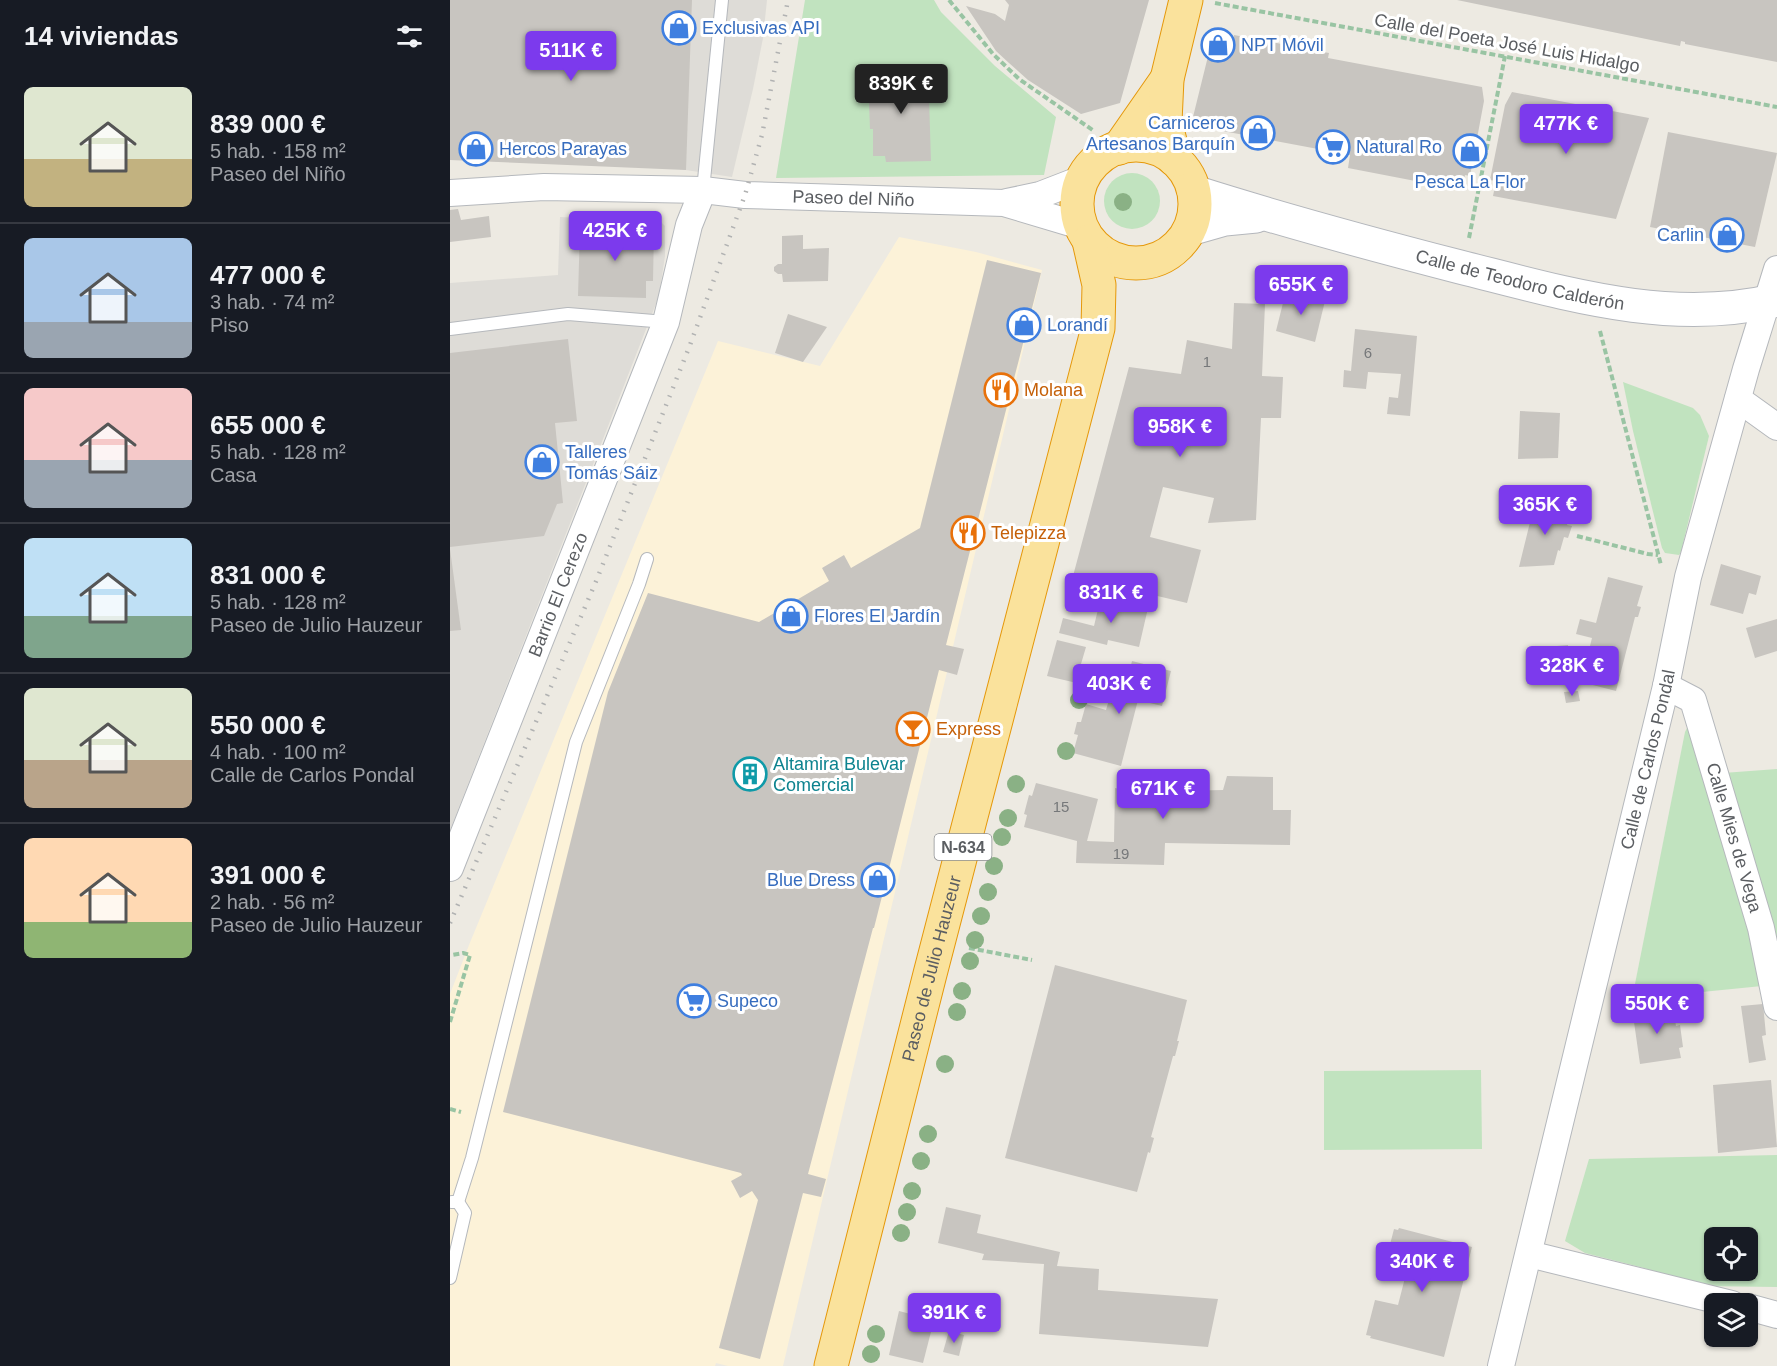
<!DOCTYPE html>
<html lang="es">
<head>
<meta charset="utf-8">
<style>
	body { margin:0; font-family:Arial,sans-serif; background:#20242c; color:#f1f3f6; height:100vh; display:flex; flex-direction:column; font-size:22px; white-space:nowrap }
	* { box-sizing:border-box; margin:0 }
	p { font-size:20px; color:#9ea1a6 }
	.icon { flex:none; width:33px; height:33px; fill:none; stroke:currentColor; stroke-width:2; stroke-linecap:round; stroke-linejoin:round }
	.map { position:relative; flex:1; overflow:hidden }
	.side { display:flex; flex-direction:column; background:#171b24; width:450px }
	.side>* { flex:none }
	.tools { position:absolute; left:1254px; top:1227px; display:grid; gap:12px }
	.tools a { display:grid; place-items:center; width:54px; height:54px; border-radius:9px; background:#171b24; box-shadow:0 2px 4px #0004; font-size:30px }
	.price { position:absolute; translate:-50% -51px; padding:0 14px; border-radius:6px; background:#7c3aed; color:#fff; font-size:20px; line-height:39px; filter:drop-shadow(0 2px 3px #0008) }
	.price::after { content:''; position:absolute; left:50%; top:36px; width:18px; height:14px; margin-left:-9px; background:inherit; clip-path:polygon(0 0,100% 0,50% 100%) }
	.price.current { background:#222; color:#fff }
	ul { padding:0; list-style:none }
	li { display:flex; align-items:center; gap:18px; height:150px; padding:0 24px }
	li+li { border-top:2px solid #363941 }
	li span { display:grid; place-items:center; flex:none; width:168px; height:120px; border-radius:9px; color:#555 }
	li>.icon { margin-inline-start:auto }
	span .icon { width:72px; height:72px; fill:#fffc; stroke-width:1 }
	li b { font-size:26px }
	h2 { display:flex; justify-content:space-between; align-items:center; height:72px; padding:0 24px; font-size:26px }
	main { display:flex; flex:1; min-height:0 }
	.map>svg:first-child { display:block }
	.commercial { fill:#fcf2d8 }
	.industrial { fill:#dedcd7 }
	.green { fill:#c1e3bf; fill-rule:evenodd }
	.building { fill:#c8c5c0 }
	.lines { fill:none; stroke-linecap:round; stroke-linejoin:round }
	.service-casing { stroke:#b5b8bc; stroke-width:14 }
	.minor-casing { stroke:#b5b8bc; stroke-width:28 }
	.secondary-casing { stroke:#b4b7bc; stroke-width:35 }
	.trunk-casing { stroke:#e5980a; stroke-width:35 }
	.path { stroke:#99c4a3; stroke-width:4; stroke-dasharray:6 3; stroke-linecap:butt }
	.service { stroke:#fff; stroke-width:12 }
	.minor { stroke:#fff; stroke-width:26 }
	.secondary { stroke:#fff; stroke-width:33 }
	.trunk { stroke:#fae29c; stroke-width:33 }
	.rail { stroke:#b1b2b2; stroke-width:4.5; stroke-dasharray:1.5 8; stroke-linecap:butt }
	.tree { fill:#8ab185 }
	.labels { text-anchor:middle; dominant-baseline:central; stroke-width:6; stroke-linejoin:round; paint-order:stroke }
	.number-label { font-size:15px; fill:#76787a }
	.shield { fill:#fff; stroke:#8c8e91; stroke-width:1.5 }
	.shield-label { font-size:16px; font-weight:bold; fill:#5b5e62 }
	.shop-label { font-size:18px; fill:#366cbe; stroke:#fff; text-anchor:start }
	.street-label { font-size:18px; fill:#5b5e62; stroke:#fff }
	.food-label { font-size:18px; fill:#c56008; stroke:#fff; text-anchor:start }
	.culture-label { font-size:18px; fill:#0d838f; stroke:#fff; text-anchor:start }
</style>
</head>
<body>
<main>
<section class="side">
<h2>14 viviendas<svg class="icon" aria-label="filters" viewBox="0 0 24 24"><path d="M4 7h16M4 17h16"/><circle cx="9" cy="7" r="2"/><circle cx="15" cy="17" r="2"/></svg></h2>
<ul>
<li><span style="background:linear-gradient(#dfe7d0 60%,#c2b280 0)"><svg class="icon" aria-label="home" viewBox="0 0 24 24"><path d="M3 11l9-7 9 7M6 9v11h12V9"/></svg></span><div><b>839 000 €</b><p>5 hab. · 158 m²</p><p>Paseo del Niño</p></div></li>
<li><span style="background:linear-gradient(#a9c7e8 70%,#9aa5b1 0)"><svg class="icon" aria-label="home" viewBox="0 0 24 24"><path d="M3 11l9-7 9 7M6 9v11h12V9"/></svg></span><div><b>477 000 €</b><p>3 hab. · 74 m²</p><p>Piso</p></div></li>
<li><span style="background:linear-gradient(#f6c9c9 60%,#9aa5b1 0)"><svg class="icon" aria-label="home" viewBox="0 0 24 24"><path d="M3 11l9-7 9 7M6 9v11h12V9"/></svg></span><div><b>655 000 €</b><p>5 hab. · 128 m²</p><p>Casa</p></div></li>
<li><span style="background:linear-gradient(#bfe0f5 65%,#7fa58c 0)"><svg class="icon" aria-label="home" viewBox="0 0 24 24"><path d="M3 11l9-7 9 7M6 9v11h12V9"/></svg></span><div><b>831 000 €</b><p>5 hab. · 128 m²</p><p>Paseo de Julio Hauzeur</p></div></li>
<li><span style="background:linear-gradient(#dfe7d0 60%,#b9a48a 0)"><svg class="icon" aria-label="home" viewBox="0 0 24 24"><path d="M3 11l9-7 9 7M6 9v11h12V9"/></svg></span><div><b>550 000 €</b><p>4 hab. · 100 m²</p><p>Calle de Carlos Pondal</p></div></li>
<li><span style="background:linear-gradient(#ffd9b3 70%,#8fb573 0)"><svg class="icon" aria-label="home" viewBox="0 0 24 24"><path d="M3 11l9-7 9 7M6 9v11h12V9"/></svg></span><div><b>391 000 €</b><p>2 hab. · 56 m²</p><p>Paseo de Julio Hauzeur</p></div></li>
</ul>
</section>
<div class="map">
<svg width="1327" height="1366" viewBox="0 0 1327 1366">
	<rect width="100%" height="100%" fill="#edeae2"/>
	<polygon class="commercial" points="449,237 526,252 592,270 333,1366 278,1366 266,1363 265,1366 0,1366 0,994 19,945 268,341 370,366"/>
	<g class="industrial">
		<polygon points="0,0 317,0 313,38 303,89 282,177 229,169"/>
		<polygon points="110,217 211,222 215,226 215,256 209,296 0,830 0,283 108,275"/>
	</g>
	<g class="green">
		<polygon points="355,0 484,0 491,12 545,66 606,117 594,175 326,178"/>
		<circle cx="682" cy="201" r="28"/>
		<polygon points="1173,382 1243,408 1250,415 1259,436 1231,552 1229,555 1215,553 1212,548 1183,431"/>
		<polygon points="1237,728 1242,728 1284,868 1312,986 1182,999 1235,732"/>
		<polygon points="1327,769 1327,968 1273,773"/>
		<polygon points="1031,1070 1032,1149 874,1150 874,1071"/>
		<path d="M 1327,1155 L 1327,1287 L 1249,1286 L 1194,1268 L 1135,1253 L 1115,1241 L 1139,1159 ZM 1264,1238 L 1298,1238 L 1298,1270 L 1264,1270 Z"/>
	</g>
	<g class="building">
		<polygon points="0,0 242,0 236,170 0,160"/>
		<polygon points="555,0 699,0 670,103 631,114 578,80 559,63 546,51 516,6 545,14 555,21 559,5"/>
		<polygon points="1007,0 1327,0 1327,62 1235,44 1235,42 1231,41 1230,46"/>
		<polygon points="784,35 879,53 878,58 1032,87 1034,101 1020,176 1015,175 1012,190 898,168 900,155 741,125 763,36 783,40"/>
		<polygon points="478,67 481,161 436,162 435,156 423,156 423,129 420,129 419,103 422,102 421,75 432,75 433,69"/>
		<polygon points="1062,92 1199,118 1166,219 1043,196 1046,181 1040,180 1055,105"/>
		<polygon points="1218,132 1327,153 1305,247 1200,227"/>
		<polygon points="8,209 11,220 39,216 41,237 0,242 0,210"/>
		<polygon points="130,228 204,230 203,281 196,281 196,298 128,296"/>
		<polygon points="353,235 353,249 379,248 378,281 333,282 332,274 328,274 324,271 324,267 328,264 332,264 332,236"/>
		<polygon points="537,260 591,273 496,645 514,649 507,675 489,670 424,928 423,928 358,1174 376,1179 371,1197 353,1193 310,1359 269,1348 308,1200 302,1191 290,1198 281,1181 292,1175 291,1173 53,1112 158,692 198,593 309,622 379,581 372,568 394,555 401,568 470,528"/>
		<polygon points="836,291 875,301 865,342 826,331"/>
		<polygon points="784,303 815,304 812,376 833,377 831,418 811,418 806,520 758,523 764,498 713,487 700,537 751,550 737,603 623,576 679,367 731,374 737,340 782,349"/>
		<polygon points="338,314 377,327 353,362 325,353"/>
		<polygon points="905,329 967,336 960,416 937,414 939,397 948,398 951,374 918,372 916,389 893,387 894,370 901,371"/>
		<polygon points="118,339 127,421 105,423 113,503 107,504 94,536 0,547 0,353"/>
		<polygon points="1070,411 1110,413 1108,458 1068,459"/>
		<polygon points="1085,502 1121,511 1117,525 1122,526 1118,538 1114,537 1110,551 1108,550 1104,565 1069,567"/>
		<polygon points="0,549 11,630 0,631"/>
		<polygon points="1271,564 1311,576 1306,595 1299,593 1293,614 1260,605"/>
		<polygon points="1158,577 1193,586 1187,606 1191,607 1188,617 1185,617 1166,691 1131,682 1142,638 1126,634 1130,619 1146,623"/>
		<polygon points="651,597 698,608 689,647 658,640 657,645 609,633 613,618 644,626"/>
		<polygon points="1327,619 1327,651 1305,658 1296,628"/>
		<polygon points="607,640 636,647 631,664 636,665 631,684 597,676"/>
		<polygon points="1118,645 1119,661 1108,662 1107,646"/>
		<polygon points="682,661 721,671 712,706 688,700 671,766 623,753 628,735 624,734 627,722 631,722 636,704 656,710 661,693 673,696"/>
		<polygon points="1128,691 1130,701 1116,703 1114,692"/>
		<polygon points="777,776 823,777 823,810 841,810 840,845 715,843 714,865 626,863 627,841 574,827 577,815 574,814 579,795 582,796 586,783 648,799 637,841 664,842 665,788 683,792 773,790"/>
		<polygon points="605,965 737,1000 727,1041 729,1041 725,1056 723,1056 701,1137 704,1138 700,1153 698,1152 687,1192 555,1158"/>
		<polygon points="1313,1004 1316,1035 1312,1036 1316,1060 1299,1063 1291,1006"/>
		<polygon points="1195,1006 1196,1010 1223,1007 1226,1026 1230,1025 1233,1047 1229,1048 1231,1058 1190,1064 1182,1008"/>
		<polygon points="1321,1080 1327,1147 1268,1153 1263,1085"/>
		<polygon points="496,1207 531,1215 527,1233 610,1252 607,1266 649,1269 648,1290 768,1299 758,1347 589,1334 594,1264 532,1260 534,1254 488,1243"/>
		<polygon points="949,1228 1022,1247 994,1357 920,1338 921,1336 916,1335 925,1300 948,1305 957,1270 935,1264 944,1229 948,1230"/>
		<polygon points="449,1311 484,1320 473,1363 439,1355"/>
		<polygon points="499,1331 514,1335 509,1356 493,1352"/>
	</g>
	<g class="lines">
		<g class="service-casing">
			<g id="service">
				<polyline points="253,190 272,0"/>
				<polyline points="0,329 118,314 216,322"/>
				<polyline points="8,1202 22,1158 126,742 189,584 197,559"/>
				<polyline points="0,1278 15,1213 8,1202 2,1202"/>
			</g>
		</g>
		<g class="minor-casing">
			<g id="minor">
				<path id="s1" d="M 0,193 L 94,187 L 253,190 L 295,195 L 554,203 L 631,226"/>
				<polyline points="557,202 590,195 634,178"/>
				<polyline points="1288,399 1327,427"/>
				<path id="s2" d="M 1216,686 L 1243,700 L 1311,928 L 1327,1007"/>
				<path id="s3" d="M 0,868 L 216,322 L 239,225 L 253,190"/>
				<polyline points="1079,1254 1282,1304"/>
				<polyline points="1298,1307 1327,1315"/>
				<path id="s4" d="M 1051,1366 L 1216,686 L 1238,577 L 1296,369 L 1327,269"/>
			</g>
		</g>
		<g class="secondary-casing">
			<g id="secondary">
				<path id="s5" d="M 744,192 C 832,220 921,244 1010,267 C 1114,293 1219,326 1327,300"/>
				<polyline points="740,229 775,219 806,216"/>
			</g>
		</g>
		<g class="trunk-casing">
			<g id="trunk">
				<circle cx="686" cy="204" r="59"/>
				<polyline points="669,148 717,79"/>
				<polyline points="725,160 715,122 717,79 736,0"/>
				<path id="s6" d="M 381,1366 L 480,974 L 648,328 L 649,285 L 639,241"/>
			</g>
		</g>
		<g class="path">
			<polyline points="499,0 543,54 569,79 644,131"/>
			<polyline points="765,3 1327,107"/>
			<polyline points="1019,238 1055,56"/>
			<polyline points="1150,331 1211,565"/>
			<polyline points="1127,536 1198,554 1208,555"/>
			<polyline points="519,948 582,960"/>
			<polyline points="0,1022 20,955 13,953 2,955"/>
			<polyline points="0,1109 11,1112"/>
		</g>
		<use href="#service" class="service"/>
		<use href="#minor" class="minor"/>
		<use href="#secondary" class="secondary"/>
		<use href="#trunk" class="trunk"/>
		<polyline class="rail" points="0,923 147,579 240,345 295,195 312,135 338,0"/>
	</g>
	<g class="tree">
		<circle cx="673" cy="202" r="9"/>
		<circle cx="629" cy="700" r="9"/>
		<circle cx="616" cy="751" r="9"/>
		<circle cx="566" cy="784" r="9"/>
		<circle cx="558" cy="818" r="9"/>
		<circle cx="552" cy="837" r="9"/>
		<circle cx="544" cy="866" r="9"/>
		<circle cx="538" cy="892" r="9"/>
		<circle cx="531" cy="916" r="9"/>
		<circle cx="525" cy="940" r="9"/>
		<circle cx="520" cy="961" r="9"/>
		<circle cx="512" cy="991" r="9"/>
		<circle cx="507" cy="1012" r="9"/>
		<circle cx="495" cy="1064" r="9"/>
		<circle cx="478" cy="1134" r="9"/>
		<circle cx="471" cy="1161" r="9"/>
		<circle cx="462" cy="1191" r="9"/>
		<circle cx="457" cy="1212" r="9"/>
		<circle cx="451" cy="1233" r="9"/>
		<circle cx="426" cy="1334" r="9"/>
		<circle cx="421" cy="1354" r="9"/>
	</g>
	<defs>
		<g id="shop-ring" transform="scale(1.725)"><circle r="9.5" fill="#fff" stroke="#3f7fe0" stroke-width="1.5"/><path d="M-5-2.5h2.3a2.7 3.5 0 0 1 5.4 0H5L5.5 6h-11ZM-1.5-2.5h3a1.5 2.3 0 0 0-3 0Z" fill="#3f7fe0"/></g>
		<g id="supermarket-ring" transform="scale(1.725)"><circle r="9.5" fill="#fff" stroke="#3f7fe0" stroke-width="1.5"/><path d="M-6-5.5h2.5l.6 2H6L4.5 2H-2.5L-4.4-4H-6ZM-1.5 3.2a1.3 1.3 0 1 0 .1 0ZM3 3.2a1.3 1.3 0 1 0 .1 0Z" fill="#3f7fe0"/></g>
		<g id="restaurant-ring" transform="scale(1.725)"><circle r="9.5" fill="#fff" stroke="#e8710a" stroke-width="1.5"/><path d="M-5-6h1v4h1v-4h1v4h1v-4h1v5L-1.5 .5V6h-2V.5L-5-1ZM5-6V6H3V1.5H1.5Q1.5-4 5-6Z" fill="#e8710a"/></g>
		<g id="bar-ring" transform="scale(1.725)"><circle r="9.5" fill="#fff" stroke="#e8710a" stroke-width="1.5"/><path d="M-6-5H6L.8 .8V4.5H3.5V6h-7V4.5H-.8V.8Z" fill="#e8710a"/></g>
		<g id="building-ring" transform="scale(1.725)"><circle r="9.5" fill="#fff" stroke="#0f9aa8" stroke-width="1.5"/><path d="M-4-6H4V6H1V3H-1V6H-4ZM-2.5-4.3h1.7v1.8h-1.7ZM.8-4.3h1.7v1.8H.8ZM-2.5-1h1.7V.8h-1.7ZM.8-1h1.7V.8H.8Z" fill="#0f9aa8"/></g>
	</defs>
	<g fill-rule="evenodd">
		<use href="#shop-ring" x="229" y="28"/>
		<use href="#shop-ring" x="768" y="45"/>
		<use href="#shop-ring" x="808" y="133"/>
		<use href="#supermarket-ring" x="883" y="147"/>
		<use href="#shop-ring" x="26" y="149"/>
		<use href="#shop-ring" x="1020" y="151"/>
		<use href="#shop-ring" x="1277" y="235"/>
		<use href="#shop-ring" x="574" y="325"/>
		<use href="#restaurant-ring" x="551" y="390"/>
		<use href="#shop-ring" x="92" y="462"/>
		<use href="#restaurant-ring" x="518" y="533"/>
		<use href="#shop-ring" x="341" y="616"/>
		<use href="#bar-ring" x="463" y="729"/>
		<use href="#building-ring" x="300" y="774"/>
		<use href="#shop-ring" x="428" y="880"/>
		<use href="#supermarket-ring" x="244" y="1001"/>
	</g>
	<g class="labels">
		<g class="number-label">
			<text x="918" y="352">6</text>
			<text x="757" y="361">1</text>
			<text x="611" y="806">15</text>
			<text x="671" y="853">19</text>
		</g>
		<rect class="shield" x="484.5" y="834" width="57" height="26" rx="4.5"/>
		<g class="shield-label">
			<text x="513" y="847">N-634</text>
		</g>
		<g class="shop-label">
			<text x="252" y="28">Exclusivas API</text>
			<text x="791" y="45">NPT Móvil</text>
			<text x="785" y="123" text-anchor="end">Carniceros<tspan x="785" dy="21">Artesanos Barquín</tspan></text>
			<text x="906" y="147">Natural Ro</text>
			<text x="49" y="149">Hercos Parayas</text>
			<text x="1020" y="182" text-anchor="middle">Pesca La Flor</text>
			<text x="1254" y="235" text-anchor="end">Carlin</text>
			<text x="597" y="325">Lorandí</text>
			<text x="115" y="452">Talleres<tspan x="115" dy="21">Tomás Sáiz</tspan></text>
			<text x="364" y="616">Flores El Jardín</text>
			<text x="405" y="880" text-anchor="end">Blue Dress</text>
			<text x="267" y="1001">Supeco</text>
		</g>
		<g class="street-label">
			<text transform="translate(1057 43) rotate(10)">Calle del Poeta José Luis Hidalgo</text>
			<text stroke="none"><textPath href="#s1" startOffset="404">Paseo del Niño</textPath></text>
			<text stroke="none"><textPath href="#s5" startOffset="338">Calle de Teodoro Calderón</textPath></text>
			<text stroke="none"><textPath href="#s3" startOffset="294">Barrio El Cerezo</textPath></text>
			<text stroke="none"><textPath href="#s4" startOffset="624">Calle de Carlos Pondal</textPath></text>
			<text stroke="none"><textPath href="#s2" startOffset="174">Calle Mies de Vega</textPath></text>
			<text stroke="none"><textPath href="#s6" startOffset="410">Paseo de Julio Hauzeur</textPath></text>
		</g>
		<g class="food-label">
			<text x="574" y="390">Molana</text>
			<text x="541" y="533">Telepizza</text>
			<text x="486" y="729">Express</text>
		</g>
		<g class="culture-label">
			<text x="323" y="764">Altamira Bulevar<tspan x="323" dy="21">Comercial</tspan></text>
		</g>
	</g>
</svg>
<div class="tools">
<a><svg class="icon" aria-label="locate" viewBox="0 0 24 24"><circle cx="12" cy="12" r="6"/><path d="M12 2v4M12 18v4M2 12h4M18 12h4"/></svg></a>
<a><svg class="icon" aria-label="layers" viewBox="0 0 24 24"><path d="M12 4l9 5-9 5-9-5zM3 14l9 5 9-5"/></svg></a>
</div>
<b class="price" style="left:121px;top:82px">511K €</b>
<b class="price current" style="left:451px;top:115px">839K €</b>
<b class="price" style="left:1116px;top:155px">477K €</b>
<b class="price" style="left:165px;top:262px">425K €</b>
<b class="price" style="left:851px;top:316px">655K €</b>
<b class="price" style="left:730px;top:458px">958K €</b>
<b class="price" style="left:1095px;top:536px">365K €</b>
<b class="price" style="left:661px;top:624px">831K €</b>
<b class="price" style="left:1122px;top:697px">328K €</b>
<b class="price" style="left:669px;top:715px">403K €</b>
<b class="price" style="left:713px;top:820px">671K €</b>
<b class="price" style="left:1207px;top:1035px">550K €</b>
<b class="price" style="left:972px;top:1293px">340K €</b>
<b class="price" style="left:504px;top:1344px">391K €</b>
</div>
</main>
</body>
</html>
